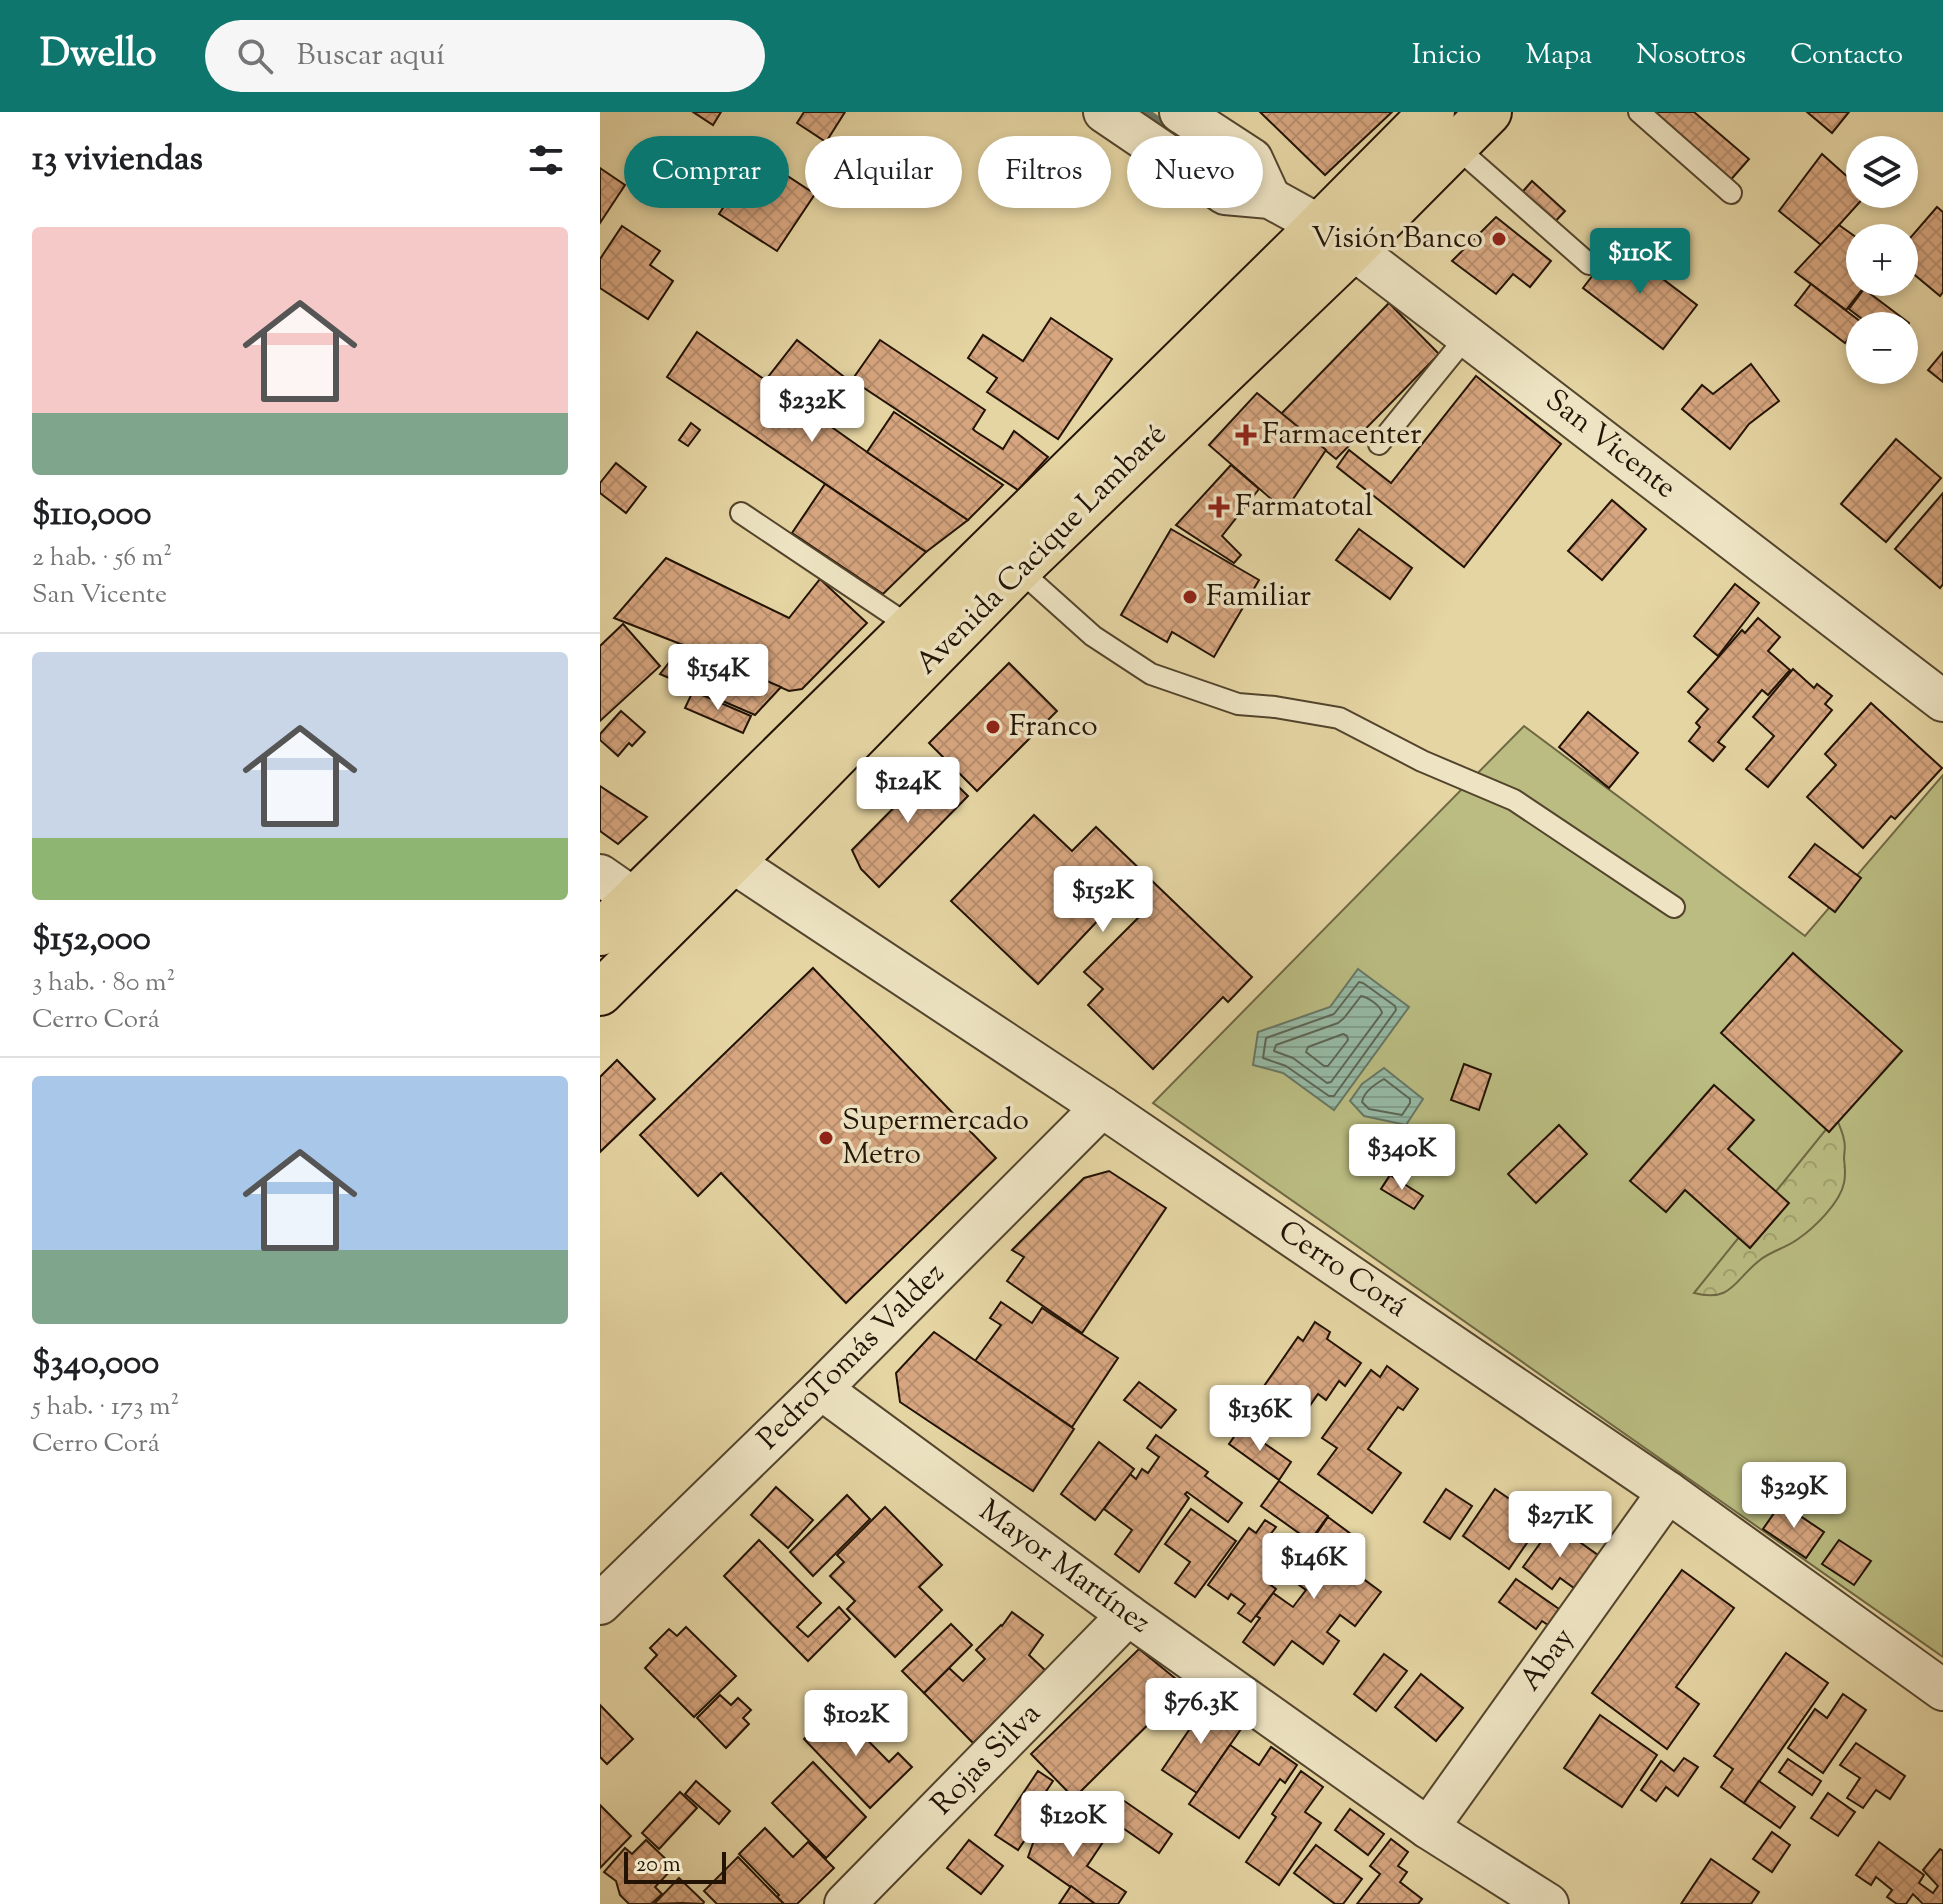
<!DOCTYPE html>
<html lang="es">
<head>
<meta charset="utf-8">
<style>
	body { margin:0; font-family:"Sorts Mill Goudy",serif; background:#f6f6f6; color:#202124; height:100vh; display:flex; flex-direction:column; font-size:30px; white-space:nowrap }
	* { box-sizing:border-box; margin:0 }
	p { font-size:26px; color:#757577 }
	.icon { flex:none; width:44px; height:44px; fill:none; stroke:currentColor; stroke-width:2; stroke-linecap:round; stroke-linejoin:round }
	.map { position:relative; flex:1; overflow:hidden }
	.side { display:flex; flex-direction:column; background:#fff; width:600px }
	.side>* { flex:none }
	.guide { position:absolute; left:24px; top:24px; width:760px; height:72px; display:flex; gap:16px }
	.tools { position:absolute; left:1246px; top:24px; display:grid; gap:16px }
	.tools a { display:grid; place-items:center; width:72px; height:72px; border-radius:50%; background:#fff; box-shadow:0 4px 12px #0003; font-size:40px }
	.scale { position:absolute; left:24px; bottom:20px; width:102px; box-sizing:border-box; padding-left:8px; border:4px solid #221305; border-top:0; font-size:22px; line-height:28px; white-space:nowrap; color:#221305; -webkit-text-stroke:6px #eee4c3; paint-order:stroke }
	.price { position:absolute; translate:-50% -68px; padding:0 18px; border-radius:8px; background:#fff; color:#222; font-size:26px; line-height:52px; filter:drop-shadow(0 2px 4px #0008) }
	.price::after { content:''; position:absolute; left:50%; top:48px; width:24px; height:18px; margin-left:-12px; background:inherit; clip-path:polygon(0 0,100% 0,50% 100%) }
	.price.active { background:#0f766e; color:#fff }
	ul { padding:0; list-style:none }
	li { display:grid; align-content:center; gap:16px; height:424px; padding:0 32px }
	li+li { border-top:2px solid #e0e0e0 }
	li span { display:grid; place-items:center; height:248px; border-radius:8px; color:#555 }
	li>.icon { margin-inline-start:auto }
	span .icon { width:144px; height:144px; fill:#fffc; stroke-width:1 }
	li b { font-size:34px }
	h2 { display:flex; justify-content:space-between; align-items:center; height:96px; padding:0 32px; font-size:34px }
	.tag { padding:0 28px; border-radius:36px; background:#fff; box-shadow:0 4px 12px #0003; font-size:28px; line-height:72px }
	.tag.active { background:#0f766e; color:#fff }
	header { display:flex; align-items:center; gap:48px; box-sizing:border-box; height:112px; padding:0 40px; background:#0f766e; color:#fff }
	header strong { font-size:38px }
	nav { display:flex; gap:44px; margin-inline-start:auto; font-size:28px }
	.search { width:560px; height:72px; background:#f6f6f6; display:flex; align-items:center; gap:20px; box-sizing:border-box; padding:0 28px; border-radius:44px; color:#757577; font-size:30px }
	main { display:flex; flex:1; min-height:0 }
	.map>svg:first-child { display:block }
	.green { fill:#babc81; stroke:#6e6843; stroke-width:2 }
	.forest { fill:url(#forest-crowns); stroke:#6e6843; stroke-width:2 }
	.water { fill:url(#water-rules); stroke:#687764; stroke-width:2 }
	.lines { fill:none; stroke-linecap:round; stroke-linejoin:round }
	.shore { stroke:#5c6654; stroke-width:2 }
	.stream { stroke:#687764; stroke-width:10 }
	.building { fill:url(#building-cross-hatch); stroke:#221305; stroke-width:2 }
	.lane-casing { stroke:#53442c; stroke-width:24 }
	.street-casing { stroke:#53442c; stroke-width:44 }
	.primary-casing { stroke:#221305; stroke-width:48 }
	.lane { stroke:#eee4c3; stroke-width:20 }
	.street { stroke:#eee4c3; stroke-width:40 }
	.primary { stroke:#e5d5a3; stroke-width:44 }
	.poi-dot { fill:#8f2418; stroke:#eee4c3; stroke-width:3 }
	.labels { text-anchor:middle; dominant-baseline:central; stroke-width:7; stroke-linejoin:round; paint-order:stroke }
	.poi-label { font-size:30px; fill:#221305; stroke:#eee4c3; text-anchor:start }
	.street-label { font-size:30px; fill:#221305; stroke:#eee4c3 }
</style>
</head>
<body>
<header>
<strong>Dwello</strong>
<div class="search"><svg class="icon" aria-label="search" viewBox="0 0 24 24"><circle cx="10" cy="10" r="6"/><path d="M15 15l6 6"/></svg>Buscar aquí</div>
<nav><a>Inicio</a><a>Mapa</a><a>Nosotros</a><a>Contacto</a></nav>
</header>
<main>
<section class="side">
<h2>13 viviendas<svg class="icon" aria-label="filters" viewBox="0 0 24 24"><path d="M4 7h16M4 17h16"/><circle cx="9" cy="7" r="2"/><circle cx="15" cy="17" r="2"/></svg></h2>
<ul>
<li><span style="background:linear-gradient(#f6c9c9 75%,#7fa58c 0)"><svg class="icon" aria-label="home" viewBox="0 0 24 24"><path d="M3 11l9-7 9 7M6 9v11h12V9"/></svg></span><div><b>$110,000</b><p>2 hab. · 56 m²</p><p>San Vicente</p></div></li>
<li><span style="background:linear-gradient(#c9d6e8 75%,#8fb573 0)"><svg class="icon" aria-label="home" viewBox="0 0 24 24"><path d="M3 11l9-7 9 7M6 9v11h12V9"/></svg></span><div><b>$152,000</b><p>3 hab. · 80 m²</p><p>Cerro Corá</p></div></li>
<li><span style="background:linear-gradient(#a9c7e8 70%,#7fa58c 0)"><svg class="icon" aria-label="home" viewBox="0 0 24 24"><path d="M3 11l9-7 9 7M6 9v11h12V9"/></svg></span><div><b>$340,000</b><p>5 hab. · 173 m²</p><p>Cerro Corá</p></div></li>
</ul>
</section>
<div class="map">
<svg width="1343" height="1792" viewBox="0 0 1343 1792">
	<defs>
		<pattern id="forest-crowns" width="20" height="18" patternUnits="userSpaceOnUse" patternTransform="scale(2)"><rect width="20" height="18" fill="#babc81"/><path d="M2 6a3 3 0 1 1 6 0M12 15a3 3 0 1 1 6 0" fill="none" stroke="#a0a16e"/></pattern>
		<pattern id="water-rules" width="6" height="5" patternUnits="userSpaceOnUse" patternTransform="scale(2)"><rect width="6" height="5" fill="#96b9a4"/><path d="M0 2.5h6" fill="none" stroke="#819e8c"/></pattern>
		<pattern id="building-cross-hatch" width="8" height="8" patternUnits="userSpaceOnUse" patternTransform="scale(2)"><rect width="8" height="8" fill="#d7a680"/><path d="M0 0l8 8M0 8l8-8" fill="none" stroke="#b88e6d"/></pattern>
	</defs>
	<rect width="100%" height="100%" fill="#e5d5a3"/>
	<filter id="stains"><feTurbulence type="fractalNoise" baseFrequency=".0025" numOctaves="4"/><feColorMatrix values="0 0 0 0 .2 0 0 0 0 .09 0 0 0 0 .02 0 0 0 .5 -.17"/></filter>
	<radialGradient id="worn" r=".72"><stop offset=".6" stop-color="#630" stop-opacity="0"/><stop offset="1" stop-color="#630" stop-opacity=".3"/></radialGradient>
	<polygon class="green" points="924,614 1205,824 1343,663 1343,1545 553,991"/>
	<path class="forest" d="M 1236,1005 C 1239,1013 1243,1021 1244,1028 C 1246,1035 1244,1040 1244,1047 C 1245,1055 1246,1062 1244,1071 C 1240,1091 1214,1116 1198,1127 C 1186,1136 1171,1139 1160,1148 C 1134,1168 1132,1191 1094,1181 Z"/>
	<g class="water">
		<polygon points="758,857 809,895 734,998 683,961 653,953 658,920 730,895"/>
		<polygon points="784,956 823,987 806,1013 764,1004 750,989 762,972"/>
	</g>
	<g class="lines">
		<g class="shore">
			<polygon points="759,870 763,871 795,894 796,898 734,984 729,984 686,954 663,946 666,926 734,902"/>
			<path d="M 761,884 C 768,885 781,894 782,901 L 731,970 L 727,971 L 693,946 L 674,939 L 676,933 L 738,911 L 744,906 Z"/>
			<polygon points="743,922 747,924 748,928 728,954 724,954 706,940 708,935"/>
			<path d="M 784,967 L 810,987 L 810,991 L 802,1003 L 769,997 L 762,990 C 764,979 775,972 784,967 Z"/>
		</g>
		<polyline class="stream" points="544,0 637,64"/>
	</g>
	<g class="building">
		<polygon points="93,0 121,0 113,13"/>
		<polygon points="204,0 245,0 226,30 197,11"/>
		<polygon points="660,0 792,0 725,63"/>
		<polygon points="1044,0 1094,0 1149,47 1127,72"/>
		<polygon points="1207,0 1249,0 1232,21"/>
		<polygon points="1222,42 1260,76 1260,82 1267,82 1221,133 1179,99"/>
		<polygon points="157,44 215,82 177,139 119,102"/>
		<polygon points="0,56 25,73 0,111"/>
		<polygon points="932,69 965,99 951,114 918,85"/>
		<polygon points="1337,95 1343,100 1343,180 1340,184 1304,154 1304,133"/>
		<polygon points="896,105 951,149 930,175 913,162 896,182 852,149"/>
		<polygon points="1239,113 1260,128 1260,170 1268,170 1246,198 1195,160"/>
		<polygon points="22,114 60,139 50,153 73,169 48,207 0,176 0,147"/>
		<polygon points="1017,132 1097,193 1063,237 983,176"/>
		<polygon points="1211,172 1261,210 1245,231 1195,193"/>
		<polygon points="1264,177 1309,211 1304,219 1304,214 1271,214 1249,197"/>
		<polygon points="789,191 839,242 736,347 681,302"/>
		<polygon points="451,206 512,247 458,327 387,280 397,266 368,246 383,223 423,249"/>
		<polygon points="97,220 267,340 368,408 326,440 67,265"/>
		<polygon points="197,228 248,268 234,287 207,266 194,284 168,265"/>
		<polygon points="280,228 385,298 373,317 375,319 403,337 414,319 448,345 418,378 252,268"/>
		<polygon points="1343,240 1343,270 1328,258"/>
		<polygon points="1151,252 1179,289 1149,312 1130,337 1082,297 1102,273 1113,282"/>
		<polygon points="876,264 961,332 864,455 737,355 749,338 791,371"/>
		<polygon points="657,281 726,338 685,399 609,333"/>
		<polygon points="294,300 403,373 368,408 267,340"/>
		<polygon points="91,311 100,318 88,334 79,328"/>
		<polygon points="1296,327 1341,366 1286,430 1241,392"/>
		<polygon points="16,351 46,375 26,401 0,381 0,371"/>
		<polygon points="631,353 659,377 622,424 641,443 634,451 576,413"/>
		<polygon points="225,372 326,440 283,482 192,421"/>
		<polygon points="1343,381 1343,472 1340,476 1295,437"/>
		<polygon points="1012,388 1046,417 1002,468 968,439"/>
		<polygon points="571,417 659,468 614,545 572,520 567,530 521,503"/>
		<polygon points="759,417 812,456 790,487 736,448"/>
		<polygon points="66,446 189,506 220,467 267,511 202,577 189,579 83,533 14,506"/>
		<polygon points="1135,472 1159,491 1118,544 1094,524"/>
		<polygon points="1158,506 1180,525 1168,539 1190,558 1168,583 1162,578 1118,630 1125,635 1113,649 1089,629 1100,615 1096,611 1108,597 1088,580 1142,518 1145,521"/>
		<polygon points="23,512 60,554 0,609 0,534"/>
		<polygon points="83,533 181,575 155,603 60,562"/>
		<polygon points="409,551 457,599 377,679 329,631"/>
		<polygon points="1193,557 1214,576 1217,572 1232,584 1225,592 1232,598 1168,675 1146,657 1174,624 1153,605"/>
		<polygon points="93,579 151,604 143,621 85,596"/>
		<polygon points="1271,591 1342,656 1295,707 1291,704 1263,736 1207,685 1236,653 1225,642"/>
		<polygon points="21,599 45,620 32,634 29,631 18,644 0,628 0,622"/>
		<polygon points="988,600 1038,641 1009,676 959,635"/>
		<polygon points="336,653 368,684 279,775 261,757 252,738"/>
		<polygon points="0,674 47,705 18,732 0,719"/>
		<polygon points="434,703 472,739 496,715 652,865 628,890 623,885 553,957 488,893 503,877 484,860 540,804 520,785 438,872 351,789"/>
		<polygon points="1215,732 1261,766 1235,800 1189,765"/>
		<polygon points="1193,841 1302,939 1229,1020 1121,921"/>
		<polygon points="213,856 396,1046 246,1191 121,1061 98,1084 40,1023"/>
		<polygon points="17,948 55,987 0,1040 0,965"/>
		<polygon points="864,952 891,962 879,998 851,988"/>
		<polygon points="1114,973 1154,1008 1128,1037 1189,1091 1150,1136 1085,1078 1066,1100 1030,1069"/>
		<polygon points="959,1013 987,1042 936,1091 908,1062"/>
		<polygon points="509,1059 566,1096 482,1221 407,1169 424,1145 412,1138 484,1066"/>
		<polygon points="790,1063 823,1084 814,1097 781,1077"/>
		<polygon points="401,1190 432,1211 442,1196 518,1246 472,1315 375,1249 401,1213 390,1206"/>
		<polygon points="715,1210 730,1220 727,1227 761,1251 745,1274 739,1269 726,1288 718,1282 702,1305 662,1277 698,1225 703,1229"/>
		<polygon points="334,1220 474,1317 433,1379 300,1290 296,1261"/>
		<polygon points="787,1254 818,1277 803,1298 798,1295 768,1337 801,1361 772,1401 718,1362 737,1336 722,1326 771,1258 780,1265"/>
		<polygon points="539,1270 576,1298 561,1316 524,1288"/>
		<polygon points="641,1315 691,1350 679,1368 629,1332"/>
		<polygon points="556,1323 608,1360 605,1364 642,1391 628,1410 587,1380 585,1382 589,1386 539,1460 515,1442 532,1418 504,1397 530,1362 536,1367 542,1357 548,1361 559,1345 547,1336"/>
		<polygon points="499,1330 534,1357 495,1408 461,1382"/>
		<polygon points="679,1369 728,1404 710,1429 661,1394"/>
		<polygon points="176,1375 213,1408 188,1436 151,1403"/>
		<polygon points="846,1377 872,1394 850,1427 824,1410"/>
		<polygon points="895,1377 942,1409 909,1457 863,1424"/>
		<polygon points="247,1383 270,1407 213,1464 190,1440"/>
		<polygon points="1181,1391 1224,1420 1206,1446 1163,1417"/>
		<polygon points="285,1395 342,1453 319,1475 342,1498 295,1545 247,1497 255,1489 230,1464 244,1450 237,1443"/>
		<polygon points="591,1397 636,1429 595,1485 575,1471 590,1450 565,1432"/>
		<polygon points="728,1405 755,1425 738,1448 781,1480 755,1514 740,1503 727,1520 739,1529 723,1552 692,1529 674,1553 643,1530 660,1506 656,1504 673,1481 693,1495 706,1478 685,1463 710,1429 721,1438 728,1429 717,1421"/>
		<polygon points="665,1408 676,1415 666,1428 669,1430 670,1428 689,1442 668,1471 676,1477 651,1510 638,1501 645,1492 631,1482 628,1487 608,1473 649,1416 656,1421"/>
		<polygon points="954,1412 998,1443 974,1476 960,1466 952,1477 923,1455"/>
		<polygon points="159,1428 221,1491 197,1515 208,1525 239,1495 250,1507 208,1549 124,1464"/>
		<polygon points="1239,1428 1271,1449 1254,1473 1222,1452"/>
		<polygon points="1082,1458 1134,1496 1076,1575 1099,1592 1067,1637 992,1581"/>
		<polygon points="916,1467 959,1497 948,1513 942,1509 936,1517 899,1490"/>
		<polygon points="412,1500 443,1523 429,1543 446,1559 373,1631 324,1581 349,1556 363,1569 385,1547 376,1538 401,1513 402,1514"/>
		<polygon points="351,1512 372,1533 324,1581 302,1559"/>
		<polygon points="86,1515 136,1564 94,1605 45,1556 57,1543 50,1536 69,1517 77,1524"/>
		<polygon points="539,1537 586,1575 474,1686 431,1642"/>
		<polygon points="1186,1541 1228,1571 1144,1691 1121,1675 1133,1657 1114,1644"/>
		<polygon points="784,1542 807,1559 776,1599 754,1582"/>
		<polygon points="821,1562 863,1596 836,1629 795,1595"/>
		<polygon points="1243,1582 1266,1598 1223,1661 1188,1636 1215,1597 1227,1606"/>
		<polygon points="120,1583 131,1593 138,1586 151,1598 143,1606 149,1612 126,1636 97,1606"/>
		<polygon points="596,1586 641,1617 597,1681 562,1658 591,1615 581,1608"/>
		<polygon points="0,1593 33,1627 7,1652 0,1645"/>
		<polygon points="236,1596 289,1650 298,1641 312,1655 270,1696 204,1627"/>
		<polygon points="1000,1603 1057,1643 1022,1695 964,1656"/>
		<polygon points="1256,1631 1305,1664 1290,1687 1276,1678 1263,1696 1247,1686 1260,1666 1240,1653"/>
		<polygon points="630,1633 659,1653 671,1635 697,1653 685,1671 680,1667 639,1726 589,1692"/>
		<polygon points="1084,1646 1098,1655 1078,1684 1066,1675 1056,1689 1041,1678 1061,1649 1074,1659"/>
		<polygon points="1188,1647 1221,1669 1212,1683 1179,1660"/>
		<polygon points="213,1650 266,1705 226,1746 172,1691"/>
		<polygon points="438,1659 453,1669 441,1687 449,1692 418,1738 395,1723"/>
		<polygon points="701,1659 723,1675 705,1700 721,1711 679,1773 646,1750 676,1705 672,1702"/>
		<polygon points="96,1669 130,1699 119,1712 85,1682"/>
		<polygon points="1159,1669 1195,1695 1180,1716 1144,1691"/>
		<polygon points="80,1680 97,1696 59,1737 42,1721"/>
		<polygon points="1228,1681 1255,1700 1238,1724 1211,1706"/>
		<polygon points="520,1686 572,1722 559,1741 507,1705"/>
		<polygon points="0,1693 31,1724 0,1756"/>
		<polygon points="750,1697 784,1722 768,1743 735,1718"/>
		<polygon points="458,1700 503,1730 487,1754 526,1780 518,1792 495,1792 428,1745 438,1717"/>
		<polygon points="165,1716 193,1745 208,1730 234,1756 197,1792 184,1792 177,1785 179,1783 139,1742"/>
		<polygon points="1172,1720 1190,1733 1172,1760 1153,1747"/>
		<polygon points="791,1727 808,1740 798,1754 807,1760 800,1770 822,1787 818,1792 757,1792 780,1762 770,1754"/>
		<polygon points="46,1728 74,1755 55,1775 62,1782 51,1792 29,1792 20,1783 16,1769 4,1760 25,1736 32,1742"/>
		<polygon points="369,1728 403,1754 381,1782 347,1756"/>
		<polygon points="1279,1730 1324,1763 1319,1771 1333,1781 1338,1774 1323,1758 1340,1737 1343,1739 1343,1792 1323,1792 1313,1782 1306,1792 1297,1792 1287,1785 1292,1778 1276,1765 1271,1773 1256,1763"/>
		<polygon points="716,1733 762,1767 743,1792 735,1792 694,1761"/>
		<polygon points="138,1745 177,1785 184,1792 117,1792 104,1779"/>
		<polygon points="1111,1747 1159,1780 1151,1792 1081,1792"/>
		<polygon points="79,1766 104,1790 103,1792 82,1791 54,1792"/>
		<polygon points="471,1774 495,1792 459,1792"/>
	</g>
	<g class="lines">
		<g class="lane-casing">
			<g id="lane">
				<polyline points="1039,0 1131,81"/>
				<polyline points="855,34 989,152"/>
				<polyline points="779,332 867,224"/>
				<polyline points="141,401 311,515"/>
				<polyline points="417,456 493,524 551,562 638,592 675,595 739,606 822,649 914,688 1074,795"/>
			</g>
		</g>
		<g class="street-casing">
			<g id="street">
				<polyline points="504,0 625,82 670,86 719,113 753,137 1343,589"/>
				<polyline points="580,0 652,47 670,86"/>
				<polyline points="105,732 502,995 1068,1380 1343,1578"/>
				<polyline points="0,763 59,804"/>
				<polyline points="221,1277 528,1503 828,1716 948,1792"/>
				<polyline points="0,1492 221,1277 502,995"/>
				<polyline points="828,1716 1068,1380"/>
				<polyline points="245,1792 528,1503"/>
			</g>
		</g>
		<g class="primary-casing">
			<g id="primary">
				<polyline points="0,821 704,129 832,0"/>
				<polyline points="0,881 133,749 418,458 753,137 889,0"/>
			</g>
		</g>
		<use href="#lane" class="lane"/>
		<use href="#street" class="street"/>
		<use href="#primary" class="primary"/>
	</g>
	<g class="poi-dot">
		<circle cx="899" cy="127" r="8"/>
		<path d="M642 311h8v8h8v8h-8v8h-8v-8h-8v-8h8z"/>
		<path d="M615 383h8v8h8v8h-8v8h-8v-8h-8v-8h8z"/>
		<circle cx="590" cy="485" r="8"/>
		<circle cx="393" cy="615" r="8"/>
		<circle cx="226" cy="1026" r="8"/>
	</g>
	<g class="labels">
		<g class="poi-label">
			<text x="883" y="127" text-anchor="end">Visión Banco</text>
			<text x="662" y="323">Farmacenter</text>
			<text x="635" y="395">Farmatotal</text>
			<text x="606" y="485">Familiar</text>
			<text x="409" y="615">Franco</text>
			<text x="242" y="1009">Supermercado<tspan x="242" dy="34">Metro</tspan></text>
		</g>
		<g class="street-label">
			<text transform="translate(1010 333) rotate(38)">San Vicente</text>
			<text transform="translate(442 438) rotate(-45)">Avenida Cacique Lambaré</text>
			<text transform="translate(742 1158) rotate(34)">Cerro Corá</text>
			<text transform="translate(252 1245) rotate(-45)">PedroTomás Valdez</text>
			<text transform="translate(464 1456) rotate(36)">Mayor Martínez</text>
			<text transform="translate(948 1548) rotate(-54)">Abay</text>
			<text transform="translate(387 1648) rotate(-46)">Rojas Silva</text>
		</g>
	</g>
	<rect width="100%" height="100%" filter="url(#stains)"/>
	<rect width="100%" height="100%" fill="url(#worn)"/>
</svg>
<div class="tools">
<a><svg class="icon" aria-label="layers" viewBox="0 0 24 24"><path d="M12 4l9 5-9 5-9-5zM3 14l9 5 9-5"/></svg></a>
<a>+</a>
<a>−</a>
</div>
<div class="scale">20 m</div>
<b class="price active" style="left:1040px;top:184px">$110K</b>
<b class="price" style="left:212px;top:332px">$232K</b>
<b class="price" style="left:118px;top:600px">$154K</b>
<b class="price" style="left:308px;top:713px">$124K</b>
<b class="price" style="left:503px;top:822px">$152K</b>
<b class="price" style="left:802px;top:1080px">$340K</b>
<b class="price" style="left:660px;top:1341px">$136K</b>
<b class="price" style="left:1194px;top:1418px">$329K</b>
<b class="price" style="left:960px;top:1447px">$271K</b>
<b class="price" style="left:714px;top:1489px">$146K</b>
<b class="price" style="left:601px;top:1634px">$76.3K</b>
<b class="price" style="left:256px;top:1646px">$102K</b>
<b class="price" style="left:473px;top:1747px">$120K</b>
<div class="guide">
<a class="tag active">Comprar</a>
<a class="tag">Alquilar</a>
<a class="tag">Filtros</a>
<a class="tag">Nuevo</a>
</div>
</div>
</main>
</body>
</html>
